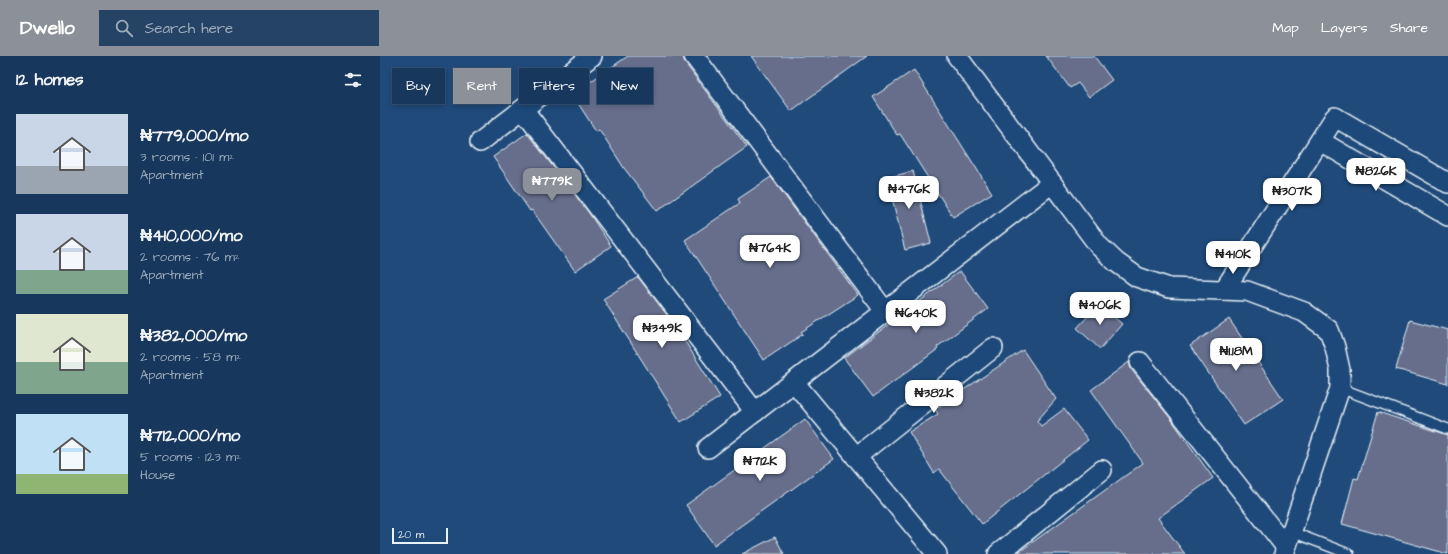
<!DOCTYPE html>
<html lang="en">
<head>
<meta charset="utf-8">
<style>
	body { margin:0; font-family:"Architects Daughter",sans-serif; background:#244365; color:#f1f3f6; height:100vh; display:flex; flex-direction:column; font-size:15px; white-space:nowrap }
	* { box-sizing:border-box; margin:0 }
	p { font-size:13px; color:#9eacbb }
	.icon { flex:none; width:22px; height:22px; fill:none; stroke:currentColor; stroke-width:2; stroke-linecap:round; stroke-linejoin:round }
	.map { position:relative; flex:1; overflow:hidden }
	.panel { display:flex; flex-direction:column; background:#17385c; width:380px }
	.panel>* { flex:none }
	.guide { position:absolute; left:12px; top:12px; width:380px; height:36px; display:flex; gap:8px }
	.scale { position:absolute; left:12px; bottom:10px; width:56px; box-sizing:border-box; padding-left:4px; border:2px solid #e8f1f8; border-top:0; font-size:11px; line-height:14px; white-space:nowrap; color:#e8f1f8; -webkit-text-stroke:3px #1f4a7a; paint-order:stroke }
	.price { position:absolute; translate:-50% -34px; padding:0 9px; border-radius:8px; background:#fff; color:#222; font-size:13px; line-height:26px; filter:drop-shadow(0 1px 2px #0008) }
	.price::after { content:''; position:absolute; left:50%; top:24px; width:12px; height:9px; margin-left:-6px; background:inherit; clip-path:polygon(0 0,100% 0,50% 100%) }
	.price.current { background:#8c9099; color:#fff }
	ul { padding:0; list-style:none }
	li { display:flex; align-items:center; gap:12px; height:100px; padding:0 16px }
	li span { display:grid; place-items:center; flex:none; width:112px; height:80px; border-radius:0px; color:#555 }
	li>.icon { margin-inline-start:auto }
	span .icon { width:48px; height:48px; fill:#fffc; stroke-width:1 }
	li b { font-size:17px }
	h2 { display:flex; justify-content:space-between; align-items:center; height:48px; padding:0 16px; font-size:17px }
	.chip { padding:0 14px; border-radius:0px; background:#17385c; box-shadow:0 2px 6px #0003,0 0 0 1px #365272; font-size:14px; line-height:36px }
	.chip.current { background:#8c9099; color:#fff }
	header { display:flex; align-items:center; gap:24px; box-sizing:border-box; height:56px; padding:0 20px; background:#8c9099; color:#fff }
	header strong { font-size:19px }
	nav { display:flex; gap:22px; margin-inline-start:auto; font-size:14px }
	.search { width:280px; height:36px; background:#244365; display:flex; align-items:center; gap:10px; box-sizing:border-box; padding:0 14px; border-radius:0px; color:#9eacbb; font-size:15px }
	main { display:flex; flex:1; min-height:0 }
	.map>svg:first-child { display:block }
	.building { fill:#666e8c; stroke:#e8f1f8 }
	.lines { fill:none; stroke-linecap:round; stroke-linejoin:round }
	.lane-casing { stroke:#e8f1f8; stroke-width:12 }
	.street-casing { stroke:#e8f1f8; stroke-width:22 }
	.lane { stroke:#1f4a7a; stroke-width:9 }
	.street { stroke:#1f4a7a; stroke-width:19 }
</style>
</head>
<body>
<header>
<strong>Dwello</strong>
<div class="search"><svg class="icon" aria-label="search" viewBox="0 0 24 24"><circle cx="10" cy="10" r="6"/><path d="M15 15l6 6"/></svg>Search here</div>
<nav><a>Map</a><a>Layers</a><a>Share</a></nav>
</header>
<main>
<section class="panel">
<h2>12 homes<svg class="icon" aria-label="filters" viewBox="0 0 24 24"><path d="M4 7h16M4 17h16"/><circle cx="9" cy="7" r="2"/><circle cx="15" cy="17" r="2"/></svg></h2>
<ul>
<li><span style="background:linear-gradient(#c9d6e8 65%,#9aa5b1 0)"><svg class="icon" aria-label="home" viewBox="0 0 24 24"><path d="M3 11l9-7 9 7M6 9v11h12V9"/></svg></span><div><b>₦779,000/mo</b><p>3 rooms · 101 m²</p><p>Apartment</p></div></li>
<li><span style="background:linear-gradient(#c9d6e8 70%,#7fa58c 0)"><svg class="icon" aria-label="home" viewBox="0 0 24 24"><path d="M3 11l9-7 9 7M6 9v11h12V9"/></svg></span><div><b>₦410,000/mo</b><p>2 rooms · 76 m²</p><p>Apartment</p></div></li>
<li><span style="background:linear-gradient(#dfe7d0 60%,#7fa58c 0)"><svg class="icon" aria-label="home" viewBox="0 0 24 24"><path d="M3 11l9-7 9 7M6 9v11h12V9"/></svg></span><div><b>₦382,000/mo</b><p>2 rooms · 58 m²</p><p>Apartment</p></div></li>
<li><span style="background:linear-gradient(#bfe0f5 75%,#8fb573 0)"><svg class="icon" aria-label="home" viewBox="0 0 24 24"><path d="M3 11l9-7 9 7M6 9v11h12V9"/></svg></span><div><b>₦712,000/mo</b><p>5 rooms · 123 m²</p><p>House</p></div></li>
</ul>
</section>
<div class="map">
<svg width="1068" height="498" viewBox="0 0 1068 498">
	<rect width="100%" height="100%" fill="#1f4a7a"/>
	<filter id="ink" filterUnits="userSpaceOnUse"><feTurbulence type="fractalNoise" baseFrequency=".025" numOctaves="2"/><feDisplacementMap in="SourceGraphic" scale="8" xChannelSelector="R" yChannelSelector="G"/><feConvolveMatrix kernelMatrix="1 2 1 2 8 2 1 2 1" color-interpolation-filters="sRGB"/></filter>
	<g filter="url(#ink)">
		<g class="building">
			<polygon points="248,0 303,0 305,7 367,91 277,155 244,112 219,73 216,75 192,38"/>
			<polygon points="371,0 487,0 411,55"/>
			<polygon points="666,0 714,0 732,24 709,41 698,27 690,32"/>
			<polygon points="534,14 612,137 573,161 520,78 517,79 493,41"/>
			<polygon points="147,77 209,157 231,190 195,215 152,154 150,155 113,101"/>
			<polygon points="533,115 551,187 525,194 507,122"/>
			<polygon points="391,121 478,239 421,276 423,278 384,304 305,184 360,147 358,143"/>
			<polygon points="580,215 608,253 557,291 558,293 493,341 464,302"/>
			<polygon points="258,221 294,268 340,341 301,366 223,243"/>
			<polygon points="719,248 742,268 720,293 697,272"/>
			<polygon points="849,263 903,343 864,369 810,290"/>
			<polygon points="1030,264 1068,274 1068,328 1016,313"/>
			<polygon points="643,294 676,343 657,365 661,370 684,353 708,384 602,468 559,413 554,417 529,376 558,358 555,353"/>
			<polygon points="749,306 751,313 791,363 833,422 778,462 805,498 636,498 763,407 711,334"/>
			<polygon points="998,356 1068,379 1068,498 962,468 974,422 978,423"/>
			<polygon points="425,363 454,403 334,489 306,449"/>
			<polygon points="395,481 404,498 362,498"/>
		</g>
		<g class="lines">
			<g class="lane-casing">
				<g id="lane">
					<polyline points="960,332 1068,373"/>
					<polyline points="912,476 969,498"/>
				</g>
			</g>
			<g class="street-casing">
				<g id="street">
					<polyline points="314,0 505,255"/>
					<polyline points="577,0 719,190 736,206 757,221 789,232 867,235 924,256 949,274 955,291 960,314 960,332 904,498"/>
					<polyline points="143,53 375,356"/>
					<polyline points="940,85 1068,160"/>
					<polyline points="100,86 212,0"/>
					<polyline points="844,234 955,61 1068,127"/>
					<polyline points="760,306 906,491"/>
					<polyline points="414,326 557,498"/>
					<polyline points="328,392 672,127"/>
					<polyline points="476,401 613,292"/>
					<polyline points="618,498 722,414"/>
				</g>
			</g>
			<use href="#lane" class="lane"/>
			<use href="#street" class="street"/>
		</g>
	</g>
</svg>
<div class="scale">20 m</div>
<b class="price" style="left:996px;top:136px">₦826K</b>
<b class="price current" style="left:172px;top:146px">₦779K</b>
<b class="price" style="left:529px;top:154px">₦476K</b>
<b class="price" style="left:912px;top:156px">₦307K</b>
<b class="price" style="left:390px;top:213px">₦764K</b>
<b class="price" style="left:853px;top:219px">₦410K</b>
<b class="price" style="left:720px;top:270px">₦406K</b>
<b class="price" style="left:536px;top:278px">₦640K</b>
<b class="price" style="left:282px;top:293px">₦349K</b>
<b class="price" style="left:856px;top:316px">₦1.18M</b>
<b class="price" style="left:554px;top:358px">₦382K</b>
<b class="price" style="left:380px;top:426px">₦712K</b>
<div class="guide">
<a class="chip">Buy</a>
<a class="chip current">Rent</a>
<a class="chip">Filters</a>
<a class="chip">New</a>
</div>
</div>
</main>
</body>
</html>
